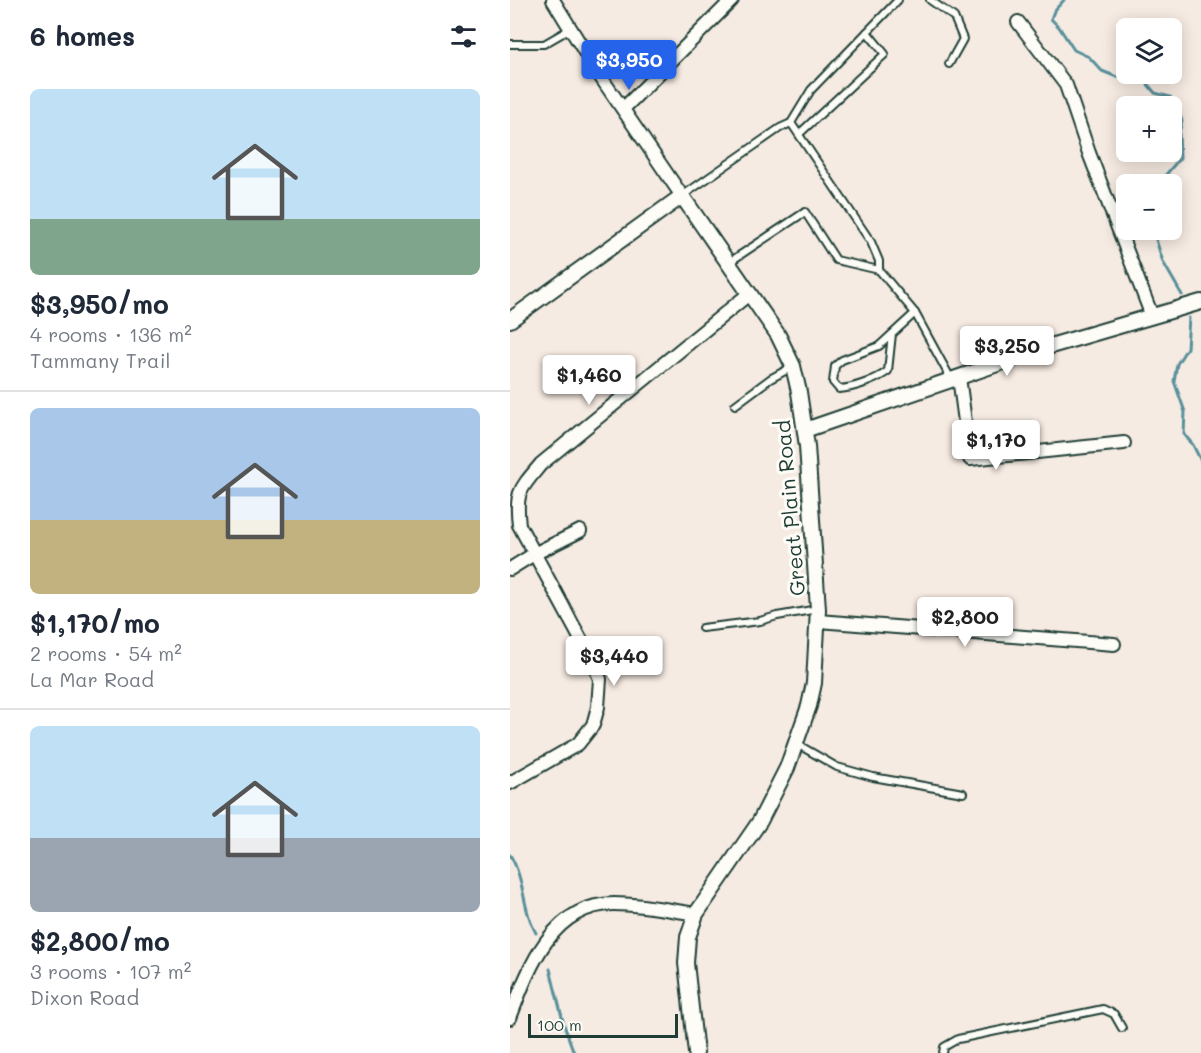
<!DOCTYPE html>
<html lang="en">
<head>
<meta charset="utf-8">
<style>
	body { margin:0; font-family:Mali,sans-serif; background:#f6f6f7; color:#1f2937; height:100vh; display:flex; flex-direction:column; font-size:22px; white-space:nowrap }
	* { box-sizing:border-box; margin:0 }
	p { font-size:20px; color:#747a83 }
	.icon { flex:none; width:33px; height:33px; fill:none; stroke:currentColor; stroke-width:2; stroke-linecap:round; stroke-linejoin:round }
	.map { position:relative; flex:1; overflow:hidden }
	.details { display:flex; flex-direction:column; background:#fff; width:510px }
	.details>* { flex:none }
	.controls { position:absolute; left:606px; top:18px; display:grid; gap:12px }
	.controls a { display:grid; place-items:center; width:66px; height:66px; border-radius:9px; background:#fff; box-shadow:0 3px 15px #0003; font-size:30px }
	.scale { position:absolute; left:18px; bottom:15px; width:150px; box-sizing:border-box; padding-left:6px; border:3px solid #1f3d34; border-top:0; font-size:16px; line-height:21px; white-space:nowrap; color:#1f3d34; -webkit-text-stroke:4px #fdfcf7; paint-order:stroke }
	.price { position:absolute; translate:-50% -51px; padding:0 14px; border-radius:6px; background:#fff; color:#222; font-size:20px; line-height:39px; filter:drop-shadow(0 2px 3px #0008) }
	.price::after { content:''; position:absolute; left:50%; top:36px; width:18px; height:14px; margin-left:-9px; background:inherit; clip-path:polygon(0 0,100% 0,50% 100%) }
	.price.on { background:#2563eb; color:#fff }
	ul { padding:0; list-style:none }
	li { display:grid; align-content:center; gap:12px; height:318px; padding:0 30px }
	li+li { border-top:2px solid #e0e1e3 }
	li span { display:grid; place-items:center; height:186px; border-radius:9px; color:#555 }
	li>.icon { margin-inline-start:auto }
	span .icon { width:108px; height:108px; fill:#fffc; stroke-width:1 }
	li b { font-size:26px }
	h2 { display:flex; justify-content:space-between; align-items:center; height:72px; padding:0 30px; font-size:26px }
	main { display:flex; flex:1; min-height:0 }
	.map>svg:first-child { display:block }
	.lines { fill:none; stroke-linecap:round; stroke-linejoin:round }
	.stream { stroke:#59909b; stroke-width:3 }
	.service-casing { stroke:#1f3d34; stroke-width:10 }
	.minor-casing { stroke:#1f3d34; stroke-width:16 }
	.tertiary-casing { stroke:#1f3d34; stroke-width:18 }
	.service { stroke:#fdfcf7; stroke-width:6 }
	.minor { stroke:#fdfcf7; stroke-width:12 }
	.tertiary { stroke:#fdfcf7; stroke-width:14 }
	.labels { text-anchor:middle; dominant-baseline:central; stroke-width:6; stroke-linejoin:round; paint-order:stroke }
	.street-label { font-size:21px; fill:#1f3d34; stroke:#fdfcf7 }
</style>
</head>
<body>
<main>
<section class="details">
<h2>6 homes<svg class="icon" aria-label="filters" viewBox="0 0 24 24"><path d="M4 7h16M4 17h16"/><circle cx="9" cy="7" r="2"/><circle cx="15" cy="17" r="2"/></svg></h2>
<ul>
<li><span style="background:linear-gradient(#bfe0f5 70%,#7fa58c 0)"><svg class="icon" aria-label="home" viewBox="0 0 24 24"><path d="M3 11l9-7 9 7M6 9v11h12V9"/></svg></span><div><b>$3,950/mo</b><p>4 rooms · 136 m²</p><p>Tammany Trail</p></div></li>
<li><span style="background:linear-gradient(#a9c7e8 60%,#c2b280 0)"><svg class="icon" aria-label="home" viewBox="0 0 24 24"><path d="M3 11l9-7 9 7M6 9v11h12V9"/></svg></span><div><b>$1,170/mo</b><p>2 rooms · 54 m²</p><p>La Mar Road</p></div></li>
<li><span style="background:linear-gradient(#bfe0f5 60%,#9aa5b1 0)"><svg class="icon" aria-label="home" viewBox="0 0 24 24"><path d="M3 11l9-7 9 7M6 9v11h12V9"/></svg></span><div><b>$2,800/mo</b><p>3 rooms · 107 m²</p><p>Dixon Road</p></div></li>
</ul>
</section>
<div class="map">
<svg width="691" height="1053" viewBox="0 0 691 1053">
	<rect width="100%" height="100%" fill="#f6ebe2"/>
	<filter id="ink" filterUnits="userSpaceOnUse"><feTurbulence type="fractalNoise" baseFrequency=".0167" numOctaves="2"/><feDisplacementMap in="SourceGraphic" scale="12" xChannelSelector="R" yChannelSelector="G"/><feConvolveMatrix kernelMatrix="1 2 1 2 8 2 1 2 1" color-interpolation-filters="sRGB"/></filter>
	<g filter="url(#ink)">
		<g class="lines">
			<g class="stream">
				<polyline points="554,0 544,11 541,19 549,27 564,50 579,57 592,71 607,77 625,76 635,81 645,93 660,97 666,104 672,121 669,133 670,158 648,184"/>
				<polyline points="643,230 653,262 672,295"/>
				<polyline points="679,318 677,348 667,364 664,381 675,412 674,434 683,445 691,461"/>
				<path d="M 0,855 C 15,879 12,909 26,933"/>
				<polyline points="40,969 54,1025 64,1053"/>
			</g>
			<g class="service-casing">
				<g id="service">
					<polyline points="420,0 444,17 453,39 439,64"/>
					<polyline points="0,44 34,44 60,29"/>
					<polyline points="281,123 361,242 369,261 369,270 405,313 441,379"/>
					<polyline points="289,134 375,54 357,32"/>
					<polyline points="172,196 270,128 281,123 301,90 388,0"/>
					<polyline points="218,263 295,212 326,260 369,270"/>
					<path d="M 382,334 L 378,371 C 366,380 344,388 329,389 L 323,382 L 325,366 L 332,360 L 369,346 L 405,313"/>
					<polyline points="225,405 260,379 282,367"/>
					<polyline points="192,628 250,621 267,616 308,609"/>
					<polyline points="287,744 327,767 363,777 453,793"/>
					<polyline points="433,1053 434,1047 448,1039 593,1009 604,1014 612,1028"/>
				</g>
			</g>
			<g class="minor-casing">
				<g id="minor">
					<polyline points="43,0 86,70 172,196"/>
					<polyline points="508,22 556,85 579,153 642,316"/>
					<polyline points="113,109 222,0"/>
					<polyline points="449,377 460,459 614,443"/>
					<polyline points="0,569 24,554 70,531"/>
					<polyline points="308,621 604,644"/>
					<path d="M 0,783 L 68,744 L 83,725 L 88,707 L 90,679 L 83,662 L 9,525 C 5,492 10,489 31,464 L 240,293"/>
					<path d="M 0,1018 C 18,970 41,904 104,904 C 131,904 160,910 186,914"/>
				</g>
			</g>
			<g class="tertiary-casing">
				<g id="tertiary">
					<polyline points="0,320 172,196 268,335 283,366 289,392 297,446 308,609 304,683 299,706 277,768 250,821 186,914 178,937 176,963 186,1053"/>
					<polyline points="295,430 537,347 691,302"/>
				</g>
			</g>
			<use href="#service" class="service"/>
			<use href="#minor" class="minor"/>
			<use href="#tertiary" class="tertiary"/>
		</g>
	</g>
	<g class="labels">
		<g class="street-label">
			<text transform="translate(279 508) rotate(-95)">Great Plain Road</text>
		</g>
	</g>
</svg>
<div class="controls">
<a><svg class="icon" aria-label="layers" viewBox="0 0 24 24"><path d="M12 4l9 5-9 5-9-5zM3 14l9 5 9-5"/></svg></a>
<a>+</a>
<a>−</a>
</div>
<div class="scale">100 m</div>
<b class="price on" style="left:119px;top:91px">$3,950</b>
<b class="price" style="left:497px;top:377px">$3,250</b>
<b class="price" style="left:79px;top:406px">$1,460</b>
<b class="price" style="left:486px;top:471px">$1,170</b>
<b class="price" style="left:455px;top:648px">$2,800</b>
<b class="price" style="left:104px;top:687px">$3,440</b>
</div>
</main>
</body>
</html>
